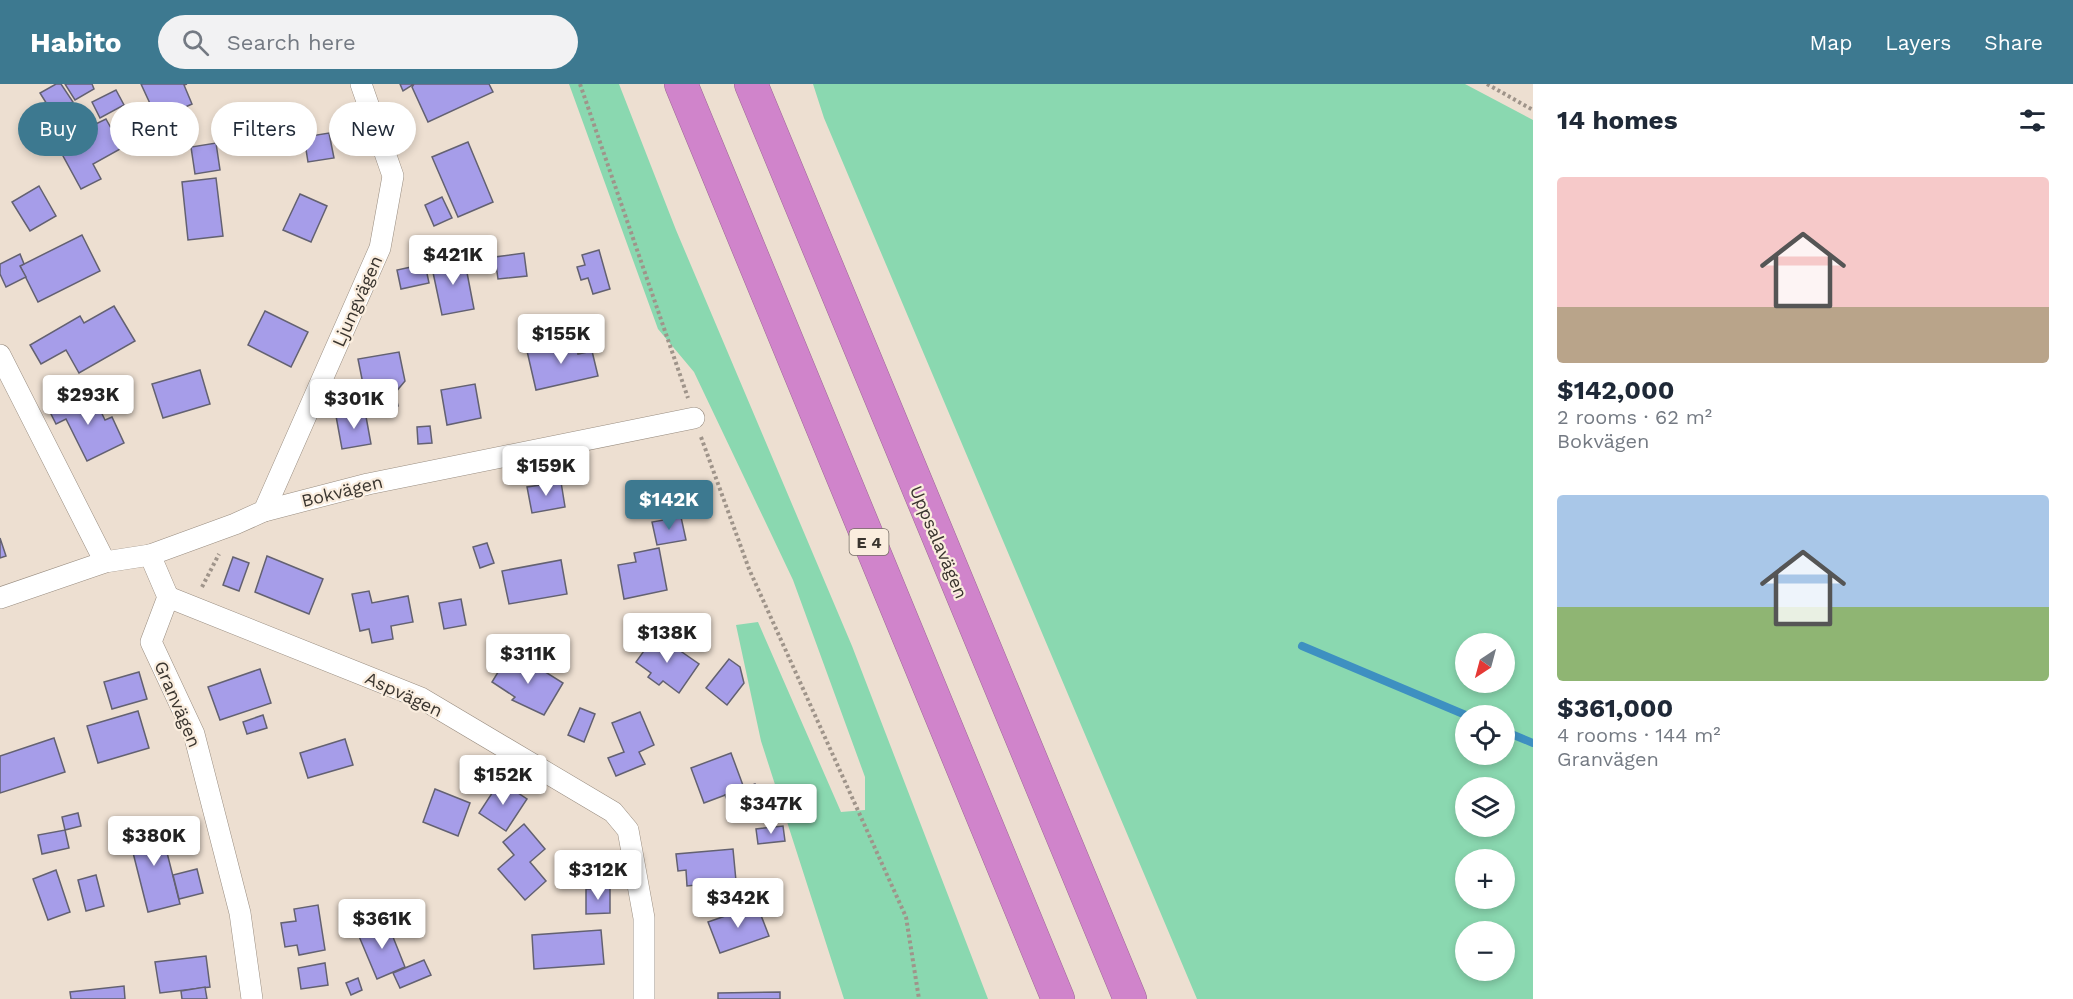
<!DOCTYPE html>
<html lang="en">
<head>
<meta charset="utf-8">
<style>
	body { margin:0; font-family:"Work Sans",sans-serif; background:#f2f2f3; color:#1f2937; height:100vh; display:flex; flex-direction:column; font-size:22px; white-space:nowrap }
	* { box-sizing:border-box; margin:0 }
	p { font-size:20px; color:#747a83 }
	.icon { flex:none; width:33px; height:33px; fill:none; stroke:currentColor; stroke-width:2; stroke-linecap:round; stroke-linejoin:round }
	.map { position:relative; flex:1; overflow:hidden }
	.drawer { display:flex; flex-direction:column; background:#fff; width:540px }
	.drawer>* { flex:none }
	.banner { position:absolute; left:18px; top:18px; width:570px; height:54px; display:flex; gap:12px }
	.needle { width:39px; rotate:216deg }
	.tools { position:absolute; left:1455px; top:549px; display:grid; gap:12px }
	.tools a { display:grid; place-items:center; width:60px; height:60px; border-radius:50%; background:#fff; box-shadow:0 3px 9px #0003; font-size:30px }
	.price { position:absolute; translate:-50% -51px; padding:0 14px; border-radius:6px; background:#fff; color:#222; font-size:20px; line-height:39px; filter:drop-shadow(0 2px 3px #0008) }
	.price::after { content:''; position:absolute; left:50%; top:36px; width:18px; height:14px; margin-left:-9px; background:inherit; clip-path:polygon(0 0,100% 0,50% 100%) }
	.price.selected { background:#3d7990; color:#fff }
	ul { padding:0; list-style:none }
	li { display:grid; align-content:center; gap:12px; height:318px; padding:0 24px }
	li span { display:grid; place-items:center; height:186px; border-radius:6px; color:#555 }
	li>.icon { margin-inline-start:auto }
	span .icon { width:108px; height:108px; fill:#fffc; stroke-width:1 }
	li b { font-size:26px }
	h2 { display:flex; justify-content:space-between; align-items:center; height:72px; padding:0 24px; font-size:26px }
	.tag { padding:0 21px; border-radius:27px; background:#fff; box-shadow:0 3px 9px #0003; font-size:21px; line-height:54px }
	.tag.selected { background:#3d7990; color:#fff }
	header { display:flex; align-items:center; gap:36px; box-sizing:border-box; height:84px; padding:0 30px; background:#3d7990; color:#fff }
	header strong { font-size:28px }
	nav { display:flex; gap:33px; margin-inline-start:auto; font-size:21px }
	.search { width:420px; height:54px; background:#f2f2f3; display:flex; align-items:center; gap:15px; box-sizing:border-box; padding:0 21px; border-radius:33px; color:#747a83; font-size:22px }
	main { display:flex; flex:1; min-height:0 }
	.map>svg:first-child { display:block }
	.green { fill:#8ad8b0; fill-rule:evenodd }
	.lines { fill:none; stroke-linecap:round; stroke-linejoin:round }
	.stream { stroke:#3e90c1; stroke-width:8 }
	.building { fill:#a69de9; stroke:#636171; stroke-width:1.5 }
	.minor-casing { stroke:#998d80; stroke-width:22 }
	.motorway-casing { stroke:#9c6894; stroke-width:34 }
	.path { stroke:#9f948a; stroke-width:4; stroke-dasharray:3 3; stroke-linecap:butt }
	.minor { stroke:#fff; stroke-width:21 }
	.motorway { stroke:#d084cb; stroke-width:33 }
	.labels { text-anchor:middle; dominant-baseline:central; stroke-width:4.5; stroke-linejoin:round; paint-order:stroke }
	.shield { fill:#faedde; stroke:#746c64; stroke-width:1.5 }
	.shield-label { font-size:16px; font-weight:bold; fill:#3a352f }
	.street-label { font-size:18px; fill:#3a352f; stroke:#faedde }
</style>
</head>
<body>
<header>
<strong>Habito</strong>
<div class="search"><svg class="icon" aria-label="search" viewBox="0 0 24 24"><circle cx="10" cy="10" r="6"/><path d="M15 15l6 6"/></svg>Search here</div>
<nav><a>Map</a><a>Layers</a><a>Share</a></nav>
</header>
<main>
<div class="map">
<svg width="1533" height="915" viewBox="0 0 1533 915">
	<rect width="100%" height="100%" fill="#eddfd1"/>
	<g class="green">
		<polygon points="569,0 619,0 676,146 852,562 988,915 844,915 761,657 736,541 758,538 841,728 865,726 865,693 793,496 694,288 658,245"/>
		<path d="M 813,0 L 1465,0 L 1533,36 L 1533,915 L 1197,915 L 824,34 ZM 1466,560 L 1504,560 L 1504,598 L 1466,598 ZM 1466,632 L 1504,632 L 1504,670 L 1466,670 ZM 1466,704 L 1504,704 L 1504,742 L 1466,742 ZM 1466,776 L 1504,776 L 1504,814 L 1466,814 ZM 1466,848 L 1504,848 L 1504,886 L 1466,886 Z"/>
	</g>
	<g class="lines">
		<g class="stream">
			<polyline points="1302,562 1468,632"/>
			<polyline points="1504,647 1533,659"/>
		</g>
	</g>
	<g class="building">
		<polygon points="56,0 61,0 73,18 53,30 40,9"/>
		<polygon points="65,0 92,0 94,5 75,16"/>
		<polygon points="141,0 187,0 184,1 192,20 172,29 168,20 153,26"/>
		<polygon points="400,0 414,0 403,7"/>
		<polygon points="414,0 489,0 493,8 428,38 412,3"/>
		<polygon points="116,6 124,21 100,34 92,18"/>
		<polygon points="106,35 122,64 93,80 101,95 81,105 56,59"/>
		<polygon points="329,49 334,74 308,78 304,53"/>
		<polygon points="468,58 493,118 458,133 432,73"/>
		<polygon points="216,59 220,86 195,90 191,63"/>
		<polygon points="216,94 223,152 188,156 182,98"/>
		<polygon points="39,102 56,132 30,147 12,118"/>
		<polygon points="300,110 327,122 311,158 283,146"/>
		<polygon points="442,113 452,134 434,142 425,121"/>
		<polygon points="82,151 100,187 38,218 20,182"/>
		<polygon points="599,166 610,205 593,210 588,194 581,196 577,183 585,181 582,171"/>
		<polygon points="524,169 527,192 498,195 495,173"/>
		<polygon points="20,170 24,180 20,182 26,193 6,203 0,190 0,180"/>
		<polygon points="464,173 474,225 442,231 431,179"/>
		<polygon points="425,180 429,199 401,205 397,186"/>
		<polygon points="114,222 135,257 79,289 66,266 41,280 30,261 80,232 84,239"/>
		<polygon points="265,227 308,248 291,283 248,261"/>
		<polygon points="575,256 578,270 592,267 598,292 536,306 527,267"/>
		<polygon points="399,268 405,297 395,309 398,322 378,326 373,303 364,305 358,275"/>
		<polygon points="200,286 210,320 163,334 152,300"/>
		<polygon points="475,300 481,334 447,341 441,306"/>
		<polygon points="70,311 76,324 95,315 105,336 112,333 124,359 87,377 66,335 56,340 47,322"/>
		<polygon points="365,327 371,360 342,365 336,332"/>
		<polygon points="430,342 432,359 418,360 417,343"/>
		<polygon points="561,398 565,423 532,429 527,403"/>
		<polygon points="681,433 686,456 657,461 652,438"/>
		<polygon points="0,454 6,472 0,474"/>
		<polygon points="487,459 494,479 480,484 473,463"/>
		<polygon points="659,464 667,506 624,515 618,481 636,478 634,469"/>
		<polygon points="267,472 323,495 309,530 255,508"/>
		<polygon points="233,473 249,479 239,507 223,501"/>
		<polygon points="561,476 567,510 509,520 502,487"/>
		<polygon points="369,507 372,519 408,512 413,538 391,542 393,555 372,559 369,545 360,547 352,510"/>
		<polygon points="461,515 466,541 444,545 439,519"/>
		<polygon points="656,550 699,580 679,609 663,597 659,601 648,593 651,589 636,578"/>
		<polygon points="509,570 534,586 536,582 563,599 544,631 512,616 515,613 492,598"/>
		<polygon points="729,575 740,583 744,599 727,621 706,604"/>
		<polygon points="260,585 271,619 220,636 208,603"/>
		<polygon points="139,588 147,615 112,625 104,598"/>
		<polygon points="580,624 595,630 584,658 568,651"/>
		<polygon points="138,627 149,664 98,679 87,642"/>
		<polygon points="640,628 654,661 639,668 645,680 616,692 608,674 624,668 612,639"/>
		<polygon points="263,631 267,644 247,650 243,638"/>
		<polygon points="54,654 65,688 0,709 0,672"/>
		<polygon points="345,655 353,681 308,694 300,669"/>
		<polygon points="731,669 744,704 704,719 691,684"/>
		<polygon points="500,697 527,715 506,747 479,729"/>
		<polygon points="755,700 761,718 732,728 725,711"/>
		<polygon points="435,705 470,719 458,752 423,738"/>
		<polygon points="78,729 81,742 65,746 62,733"/>
		<polygon points="159,737 180,820 148,828 127,745"/>
		<polygon points="524,740 545,765 530,778 546,797 525,816 498,785 514,771 503,758"/>
		<polygon points="783,742 785,757 758,760 756,745"/>
		<polygon points="65,746 69,764 42,770 38,751"/>
		<polygon points="733,765 736,797 687,802 686,786 678,787 676,770"/>
		<polygon points="197,785 203,809 179,815 173,791"/>
		<polygon points="56,786 70,828 48,836 33,795"/>
		<polygon points="96,791 104,822 86,827 78,796"/>
		<polygon points="610,804 610,829 586,830 586,805"/>
		<polygon points="318,821 325,866 299,871 297,861 285,863 281,839 296,837 294,825"/>
		<polygon points="757,821 769,852 720,869 708,838"/>
		<polygon points="387,838 405,883 377,895 358,850"/>
		<polygon points="601,846 604,880 534,885 532,851"/>
		<polygon points="206,872 210,903 160,909 155,878"/>
		<polygon points="424,876 431,891 400,904 393,889"/>
		<polygon points="325,879 328,901 301,905 298,884"/>
		<polygon points="358,894 362,906 351,911 346,899"/>
		<polygon points="124,902 125,915 71,915 70,908"/>
		<polygon points="205,903 207,915 182,915 181,907"/>
		<polygon points="780,908 780,915 718,915 718,909"/>
	</g>
	<g class="lines">
		<g class="minor-casing">
			<g id="minor">
				<polyline points="0,271 105,478"/>
				<polyline points="264,427 380,164 393,92 361,0"/>
				<polyline points="150,471 168,513 151,558 194,650 240,829 252,915"/>
				<polyline points="168,513 421,614 613,728 628,746 644,834 644,915"/>
				<polyline points="0,514 105,478 150,471 235,440 264,427 368,400 694,334"/>
			</g>
		</g>
		<g class="motorway-casing">
			<g id="motorway">
				<polyline points="681,0 1058,915"/>
				<polyline points="751,0 1130,915"/>
			</g>
		</g>
		<g class="path">
			<polyline points="580,0 688,314"/>
			<polyline points="1487,0 1533,26"/>
			<polyline points="701,353 749,485 906,833 919,915"/>
			<polyline points="202,503 219,470"/>
		</g>
		<use href="#minor" class="minor"/>
		<use href="#motorway" class="motorway"/>
	</g>
	<g class="labels">
		<rect class="shield" x="849.5" y="445" width="39" height="26" rx="4.5"/>
		<g class="shield-label">
			<text x="869" y="458">E 4</text>
		</g>
		<g class="street-label">
			<text transform="translate(357 217) rotate(-66)">Ljungvägen</text>
			<text transform="translate(342 407) rotate(-14)">Bokvägen</text>
			<text transform="translate(939 458) rotate(67)">Uppsalavägen</text>
			<text transform="translate(404 610) rotate(25)">Aspvägen</text>
			<text transform="translate(178 620) rotate(67)">Granvägen</text>
		</g>
	</g>
</svg>
<div class="tools">
<a><svg class="needle" viewBox="-14 -14 28 28"><path d="M0-13l5 13h-10z" fill="#e53935"/><path d="M0 13l5-13h-10z" fill="#747a83"/></svg></a>
<a><svg class="icon" aria-label="locate" viewBox="0 0 24 24"><circle cx="12" cy="12" r="6"/><path d="M12 2v4M12 18v4M2 12h4M18 12h4"/></svg></a>
<a><svg class="icon" aria-label="layers" viewBox="0 0 24 24"><path d="M12 4l9 5-9 5-9-5zM3 14l9 5 9-5"/></svg></a>
<a>+</a>
<a>−</a>
</div>
<b class="price" style="left:453px;top:202px">$421K</b>
<b class="price" style="left:561px;top:281px">$155K</b>
<b class="price" style="left:88px;top:342px">$293K</b>
<b class="price" style="left:354px;top:346px">$301K</b>
<b class="price" style="left:546px;top:413px">$159K</b>
<b class="price selected" style="left:669px;top:447px">$142K</b>
<b class="price" style="left:667px;top:580px">$138K</b>
<b class="price" style="left:528px;top:601px">$311K</b>
<b class="price" style="left:503px;top:722px">$152K</b>
<b class="price" style="left:771px;top:751px">$347K</b>
<b class="price" style="left:154px;top:783px">$380K</b>
<b class="price" style="left:598px;top:817px">$312K</b>
<b class="price" style="left:738px;top:845px">$342K</b>
<b class="price" style="left:382px;top:866px">$361K</b>
<div class="banner">
<a class="tag selected">Buy</a>
<a class="tag">Rent</a>
<a class="tag">Filters</a>
<a class="tag">New</a>
</div>
</div>
<section class="drawer">
<h2>14 homes<svg class="icon" aria-label="filters" viewBox="0 0 24 24"><path d="M4 7h16M4 17h16"/><circle cx="9" cy="7" r="2"/><circle cx="15" cy="17" r="2"/></svg></h2>
<ul>
<li><span style="background:linear-gradient(#f6c9c9 70%,#b9a48a 0)"><svg class="icon" aria-label="home" viewBox="0 0 24 24"><path d="M3 11l9-7 9 7M6 9v11h12V9"/></svg></span><div><b>$142,000</b><p>2 rooms · 62 m²</p><p>Bokvägen</p></div></li>
<li><span style="background:linear-gradient(#a9c7e8 60%,#8fb573 0)"><svg class="icon" aria-label="home" viewBox="0 0 24 24"><path d="M3 11l9-7 9 7M6 9v11h12V9"/></svg></span><div><b>$361,000</b><p>4 rooms · 144 m²</p><p>Granvägen</p></div></li>
</ul>
</section>
</main>
</body>
</html>
